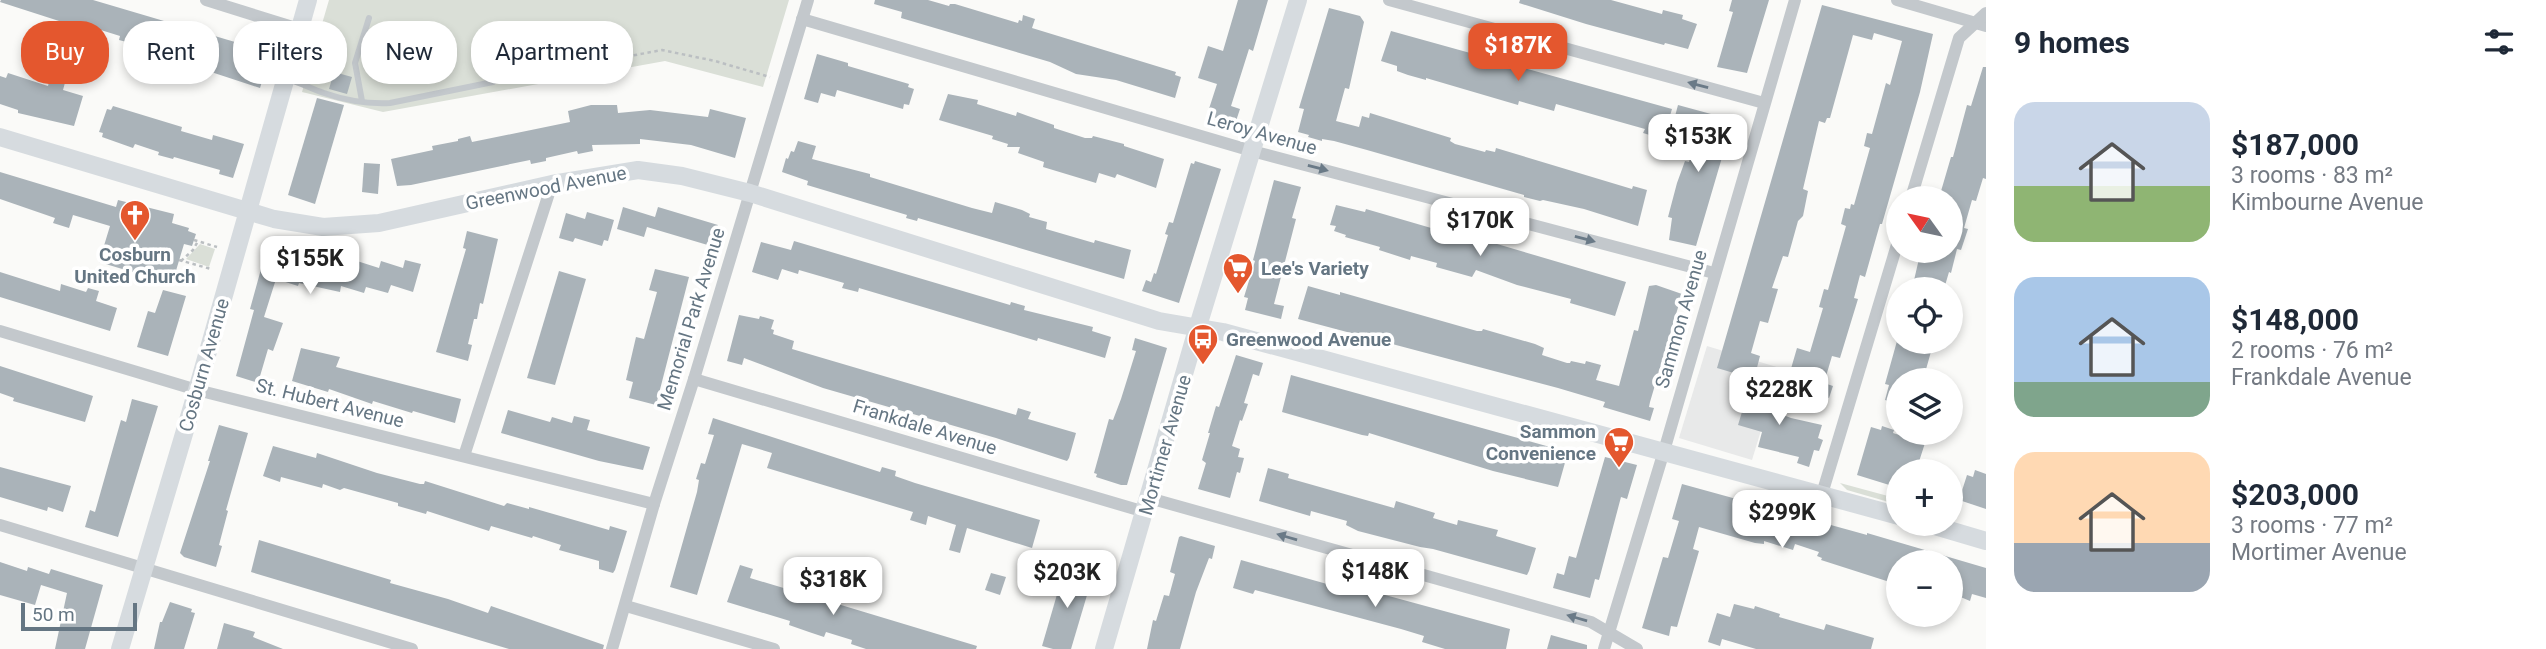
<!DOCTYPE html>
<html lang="en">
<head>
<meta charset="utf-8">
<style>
	body { margin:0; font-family:Roboto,sans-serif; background:#f2f2f3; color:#1f2937; height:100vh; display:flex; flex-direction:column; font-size:26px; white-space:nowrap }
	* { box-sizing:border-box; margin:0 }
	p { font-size:23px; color:#747a83 }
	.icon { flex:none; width:38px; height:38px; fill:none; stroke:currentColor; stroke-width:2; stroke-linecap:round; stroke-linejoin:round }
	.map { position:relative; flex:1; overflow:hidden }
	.sheet { display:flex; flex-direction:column; background:#fff; width:560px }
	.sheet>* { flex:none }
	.hud { position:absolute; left:21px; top:21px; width:665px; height:63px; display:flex; gap:14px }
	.needle { width:46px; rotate:303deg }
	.fabs { position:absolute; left:1886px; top:186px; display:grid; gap:14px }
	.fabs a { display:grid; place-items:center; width:77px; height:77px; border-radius:50%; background:#fff; box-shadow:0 4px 10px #0003; font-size:35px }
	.scale { position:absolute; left:21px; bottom:18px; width:116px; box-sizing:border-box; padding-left:7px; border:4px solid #657683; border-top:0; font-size:19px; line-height:24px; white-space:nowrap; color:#657683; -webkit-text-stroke:5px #fff; paint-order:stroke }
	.price { position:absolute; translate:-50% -60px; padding:0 16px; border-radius:14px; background:#fff; color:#222; font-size:23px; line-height:46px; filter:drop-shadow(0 2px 4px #0008) }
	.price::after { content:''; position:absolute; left:50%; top:42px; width:21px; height:16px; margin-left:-10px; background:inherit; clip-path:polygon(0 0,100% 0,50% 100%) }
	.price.current { background:#e4572e; color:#fff }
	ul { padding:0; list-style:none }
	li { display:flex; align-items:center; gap:21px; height:175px; padding:0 28px }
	li span { display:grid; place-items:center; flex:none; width:196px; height:140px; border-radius:21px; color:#555 }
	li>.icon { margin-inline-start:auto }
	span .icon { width:84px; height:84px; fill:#fffc; stroke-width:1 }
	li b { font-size:30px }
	h2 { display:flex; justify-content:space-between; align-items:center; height:84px; padding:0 28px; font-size:30px }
	.pill { padding:0 24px; border-radius:28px; background:#fff; box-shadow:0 4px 10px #0003; font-size:24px; line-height:63px }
	.pill.current { background:#e4572e; color:#fff }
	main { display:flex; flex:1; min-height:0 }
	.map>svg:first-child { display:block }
	.built { fill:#e8e9e9 }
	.green { fill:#dadfd7 }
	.building { fill:#aab3b9 }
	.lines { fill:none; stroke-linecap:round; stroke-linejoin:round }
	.path { stroke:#bbbfc2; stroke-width:2.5; stroke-dasharray:3.5 3.5; stroke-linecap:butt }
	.lane { stroke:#c3c8cc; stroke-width:6 }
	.street { stroke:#c3c8cc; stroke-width:12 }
	.secondary { stroke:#d6dbdf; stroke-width:18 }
	.oneway { fill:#6a7a87 }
	.labels { text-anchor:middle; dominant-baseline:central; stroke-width:7; stroke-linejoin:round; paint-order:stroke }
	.street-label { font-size:19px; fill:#657683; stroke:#fff }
	.poi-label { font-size:19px; font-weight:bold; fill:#657683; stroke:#fff; text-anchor:start }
</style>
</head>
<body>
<main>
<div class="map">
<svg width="1986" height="649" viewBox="0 0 1986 649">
	<rect width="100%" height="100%" fill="#fafaf8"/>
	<polygon class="built" points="1707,346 1780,368 1752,460 1679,438"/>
	<g class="green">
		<polygon points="329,0 789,0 763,87 665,61 383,112 302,92"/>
		<polygon points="200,244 215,249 209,267 186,259"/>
		<polygon points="1840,483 1899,499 1899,505 1847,490"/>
	</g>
	<g class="building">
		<polygon points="1,0 93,0 235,42 268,53 267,55 270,56 260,88 202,69 203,66 185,60 183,57 119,40 120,36 88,26 87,30 0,2"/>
		<polygon points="875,0 928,0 949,6 950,4 955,4 1018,23 1019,20 1022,21 1023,15 1035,19 1032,28 1176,72 1175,75 1181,77 1175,98 1116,80 1076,74 1050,62 901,18 902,12 874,4"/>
		<polygon points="1238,0 1268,0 1253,51 1249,49 1231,106 1240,109 1235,124 1207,115 1217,84 1198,78 1208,46 1223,51"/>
		<polygon points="1520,0 1611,0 1662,14 1663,10 1683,15 1682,19 1697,24 1688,49 1665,43 1664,45 1586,24 1519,3"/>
		<polygon points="1732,0 1769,0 1747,73 1717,67 1733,12 1729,11"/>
		<polygon points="1822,5 1933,34 1920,92 1882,224 1880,224 1865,277 1860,275 1854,298 1858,299 1840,358 1832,356 1824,383 1833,386 1829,398 1798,387 1802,375 1790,372 1797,348 1810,352 1823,308 1819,307 1824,289 1828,290 1846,226 1841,224 1845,208 1850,209 1851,204 1854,205 1870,148 1864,146 1867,133 1872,134 1886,83 1890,85 1902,41 1874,33 1872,40 1853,35 1830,118 1827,118 1825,123 1819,121 1803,189 1808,191 1803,216 1798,221 1788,257 1783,256 1772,288 1778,289 1768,323 1760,321 1751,353 1760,356 1754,379 1717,368"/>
		<polygon points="1329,8 1360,16 1364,22 1349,89 1345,88 1336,121 1359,127 1362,116 1369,118 1370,113 1451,138 1450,141 1455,144 1485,152 1486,150 1495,152 1496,148 1632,189 1633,186 1647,190 1638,226 1584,209 1543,200 1540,201 1524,197 1524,195 1367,150 1334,141 1322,139 1322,141 1308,137 1309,135 1298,132 1304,109 1299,108"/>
		<polygon points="1391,31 1672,109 1663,139 1643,133 1645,129 1556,104 1554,111 1519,101 1518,105 1426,78 1426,80 1408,75 1397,71 1397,66 1381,61"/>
		<polygon points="817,54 848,63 848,66 909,84 908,87 914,89 909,105 904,104 903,109 837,90 835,97 821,93 818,103 804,99"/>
		<polygon points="1983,67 1986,67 1986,179 1983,178 1976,201 1972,200 1964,228 1968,229 1961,250 1957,249 1951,273 1949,272 1944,289 1912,289 1921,250 1951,250 1951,198 1939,198 1951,157 1953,157 1967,105 1971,106"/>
		<polygon points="334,72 352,77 347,94 329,89"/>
		<polygon points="8,73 48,86 51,74 66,79 63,90 83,96 74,126 18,113 18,110 0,104 0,76 6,78"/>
		<polygon points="948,94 978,100 977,104 1016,116 1017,112 1028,116 1054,125 1054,128 1085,138 1092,138 1093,136 1124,144 1124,146 1164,159 1156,188 1117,174 1115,178 1099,173 1096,183 1043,167 1044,162 1018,153 1020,147 1007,147 1008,144 992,139 993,136 939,120"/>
		<polygon points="317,98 344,105 315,204 288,195"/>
		<polygon points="591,105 617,105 618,113 650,110 708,117 710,109 746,118 735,158 691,145 640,139 640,144 592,145 593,151 578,154 577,151 546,158 546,161 531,164 530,160 411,185 397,186 391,159 433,150 432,146 458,141 458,139 470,136 472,142 570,122 568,111"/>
		<polygon points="1678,105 1733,120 1696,246 1669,240 1672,218 1668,217 1677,183 1685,161 1689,162 1696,137 1691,135 1694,125 1674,120"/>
		<polygon points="113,106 182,127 181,131 212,140 213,135 244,144 233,178 219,174 220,170 174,157 173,159 158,155 159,152 135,144 133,148 102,137 103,133 99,132 107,109 111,110"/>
		<polygon points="798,141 816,146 812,159 870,174 870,177 972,208 992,213 995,202 1022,210 1030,214 1029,217 1047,222 1046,229 1094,243 1095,240 1131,250 1124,279 918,218 917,221 906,218 907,215 807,185 808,181 782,172 786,158 788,159 791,151 794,152"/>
		<polygon points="1195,161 1221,169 1179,303 1142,291 1146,280 1151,282 1154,273 1156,274 1168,235 1165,234 1169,222 1173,223 1191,163 1194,164"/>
		<polygon points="364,163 380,164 378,194 362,192"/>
		<polygon points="0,172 116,207 118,200 174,214 172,223 189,228 188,231 196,234 192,246 184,244 172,284 99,262 110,226 73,215 69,228 53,223 55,218 0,199"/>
		<polygon points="1274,180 1301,187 1292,218 1296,219 1274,304 1284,306 1281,319 1245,310 1248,298 1244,297 1255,261 1253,260"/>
		<polygon points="1336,205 1365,212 1366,209 1438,230 1463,236 1463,234 1626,282 1615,316 1570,303 1571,299 1517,285 1476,270 1472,277 1436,267 1437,263 1411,256 1410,260 1379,250 1380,247 1345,237 1346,235 1334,231 1336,226 1330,225"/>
		<polygon points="623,207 655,217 658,207 718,225 711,246 647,227 644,237 617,229"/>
		<polygon points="587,212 614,220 608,241 604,240 602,246 575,238 573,242 559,238 566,213 585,219"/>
		<polygon points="467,231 498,239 483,304 480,303 477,319 474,319 468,344 472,345 468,361 436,352 466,249 463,248"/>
		<polygon points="794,241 1010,305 1011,302 1025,306 1024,310 1093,327 1092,331 1111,337 1105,358 1038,338 1037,341 859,288 858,292 842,288 844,283 799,270 798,274 782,269 778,280 752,272 761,242 791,250"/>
		<polygon points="266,251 330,267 332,261 355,268 357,261 379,268 381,261 403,268 405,260 421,264 413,292 391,285 388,293 366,287 364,293 341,286 340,292 299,283 298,286 276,279 264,317 283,323 273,351 268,349 258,383 236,376 254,310 250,309"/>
		<polygon points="655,269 689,277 656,405 629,398 633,382 626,380 636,337 644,339 657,292 649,290"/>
		<polygon points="559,271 586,279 555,385 527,378"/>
		<polygon points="0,272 60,291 61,284 86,292 88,288 99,291 96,301 117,308 110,331 0,297"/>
		<polygon points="1656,285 1682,294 1650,402 1649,407 1654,408 1650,421 1603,407 1605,402 1558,388 1298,319 1308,286 1340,295 1340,292 1477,331 1482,331 1483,329 1535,344 1544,348 1542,355 1567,363 1570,363 1571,361 1585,364 1586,361 1601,365 1596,380 1619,386 1634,330 1638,331 1649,286"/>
		<polygon points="163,290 186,296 168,356 137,347 148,311 155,313"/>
		<polygon points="739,315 759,319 760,316 774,320 771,329 774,330 773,334 794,341 792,349 1016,415 1018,408 1031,412 1028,419 1076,433 1069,458 1067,461 996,438 823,388 744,358 742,365 727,361"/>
		<polygon points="1135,338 1167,348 1127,485 1121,485 1096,477 1097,474 1094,473 1109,419 1113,420 1121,399 1136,351 1132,350"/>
		<polygon points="1897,341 1934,341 1923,380 1899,380 1899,404 1885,400 1889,385 1885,384"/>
		<polygon points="301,348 340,357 336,367 461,399 455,423 413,411 412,413 373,401 372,404 329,389 328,392 292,381"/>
		<polygon points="1236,355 1263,363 1259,376 1253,374 1244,403 1248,404 1242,421 1240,420 1232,446 1240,449 1238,457 1244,458 1240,473 1237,472 1230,498 1198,489 1206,463 1202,460 1210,433 1208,433 1216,406 1219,407"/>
		<polygon points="0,366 93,396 85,422 13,401 14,398 0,393"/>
		<polygon points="1291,375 1568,452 1559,484 1558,487 1493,471 1369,433 1368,436 1362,435 1282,412"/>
		<polygon points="1752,379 1769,384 1762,407 1791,418 1822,425 1818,438 1823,440 1819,451 1814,450 1809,467 1797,463 1799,457 1758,447 1762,432 1738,425"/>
		<polygon points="132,399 158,406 118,537 85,527 90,510 95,512 121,420 126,422"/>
		<polygon points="508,410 550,422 552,417 572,423 574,416 590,420 587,430 650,447 643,470 599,461 501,433"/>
		<polygon points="713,418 880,472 882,467 896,471 895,476 915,483 1040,520 1032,548 967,528 960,553 949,550 956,525 928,516 926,525 910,520 913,512 767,468 772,453 742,444 697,595 670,587 697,492 699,480 696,479 701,463 705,464 714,435 708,434"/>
		<polygon points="219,425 248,433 226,510 228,511 219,545 222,546 216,567 184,557 180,553 210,461 208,461"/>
		<polygon points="1882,426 1894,430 1893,433 1925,443 1916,471 1899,471 1899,488 1857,475 1871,427 1881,430"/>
		<polygon points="273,446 316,458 317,453 377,473 420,484 424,484 425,481 504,506 507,503 529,509 529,507 609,530 610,526 627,531 615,570 613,573 599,569 599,561 559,550 561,545 533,536 532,538 491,526 489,531 427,511 426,514 398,506 398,503 344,488 340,490 323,484 322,488 281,477 280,482 263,476"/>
		<polygon points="1605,457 1637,465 1627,499 1621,497 1599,580 1595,579 1590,598 1553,588 1557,573 1564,575 1569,556 1576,558"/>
		<polygon points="0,467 71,486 63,512 48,507 47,511 0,497"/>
		<polygon points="1268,468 1289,474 1288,478 1394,508 1396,501 1435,513 1433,518 1457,525 1458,520 1498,530 1496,536 1536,548 1529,571 1527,575 1433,549 1420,547 1358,531 1346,525 1347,521 1311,511 1310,516 1259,501"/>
		<polygon points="1975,470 1986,474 1986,509 1959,500 1967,475 1973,477"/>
		<polygon points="1682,484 1849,530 1867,535 1867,533 1986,568 1986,598 1972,594 1970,601 1951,593 1951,559 1951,562 1899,562 1899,585 1821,560 1822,558 1817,556 1819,552 1795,544 1793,550 1764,541 1764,544 1755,543 1699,527 1693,549 1699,551 1677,627 1671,626 1669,636 1642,628 1663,557 1668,558 1679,521 1672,519"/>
		<polygon points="1181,536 1215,546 1212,559 1209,558 1196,592 1180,649 1147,649 1153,620 1156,621 1164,595 1169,596 1175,574 1170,572 1172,564 1179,537"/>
		<polygon points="259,540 391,580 390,583 448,599 488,613 491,606 604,645 603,649 509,649 251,572"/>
		<polygon points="1241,560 1327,584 1330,580 1510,629 1506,649 1445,649 1422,642 1424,636 1401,629 1255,590 1253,594 1233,588"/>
		<polygon points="0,562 27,571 28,567 49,574 51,569 103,585 85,649 55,649 67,593 41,585 35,605 0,595"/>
		<polygon points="740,565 753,569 750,578 820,599 823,590 834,593 831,602 977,646 976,649 866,649 851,644 852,640 826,632 824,637 809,632 789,625 790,621 727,602"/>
		<polygon points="1065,567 1093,575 1071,649 1053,649 1042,646"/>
		<polygon points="991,573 1006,577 1000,595 985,590"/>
		<polygon points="170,602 192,609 191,612 195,613 184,649 154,649 160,622 162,622"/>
		<polygon points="1734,604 1754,609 1755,606 1780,614 1779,617 1824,630 1826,624 1874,638 1871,649 1756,649 1722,639 1720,646 1708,642 1717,613 1730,617"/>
		<polygon points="224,623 255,632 253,637 283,649 217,649"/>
		<polygon points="1551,635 1587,645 1587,649 1547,649"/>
	</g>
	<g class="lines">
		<g class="path">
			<polyline points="499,74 507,57 508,46"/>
			<polyline points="503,80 662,50 715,61 770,77"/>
			<polyline points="194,240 217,247"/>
			<polyline points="179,260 211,269"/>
			<polyline points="181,261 193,250 198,241"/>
		</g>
		<g class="lane">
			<path d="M 287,79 C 300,82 311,89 324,93 C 344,100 368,104 390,103 L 493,82"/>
			<polyline points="362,101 355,63 369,18"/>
		</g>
		<g class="street">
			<polyline points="206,0 299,29"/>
			<polyline points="1389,0 1764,103"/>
			<polyline points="1897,0 1986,26"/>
			<polyline points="802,19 1252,151 1714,273"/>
			<polyline points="1911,198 1959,38 1986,13"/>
			<polyline points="0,331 197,390 654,504"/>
			<polyline points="694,379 1145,512"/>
			<polyline points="464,456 552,184"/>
			<polyline points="1822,494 1899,238"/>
			<polyline points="1149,498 1591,622 1637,649"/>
			<polyline points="0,525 412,649"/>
			<polyline points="626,606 774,649"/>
			<polyline points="612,649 654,504 694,379 808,0"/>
			<polyline points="1604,649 1664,451 1795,0"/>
		</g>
		<g class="secondary">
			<polyline points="0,137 274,219 323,227 379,223 552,184 638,170 682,176 750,193 1159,321 1223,332 1899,516"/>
			<polyline points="1925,523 1986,541"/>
			<polyline points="120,649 197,390 308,0"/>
			<polyline points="1104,649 1198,326 1298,0"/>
		</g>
	</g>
	<defs><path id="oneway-solid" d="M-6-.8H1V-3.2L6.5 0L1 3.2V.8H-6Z" transform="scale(1.75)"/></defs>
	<g class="oneway">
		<use href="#oneway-solid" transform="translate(1698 85) rotate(-165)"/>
		<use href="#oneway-solid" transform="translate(1318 168) rotate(15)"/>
		<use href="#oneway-solid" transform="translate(1585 239) rotate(15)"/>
		<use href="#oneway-solid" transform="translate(1287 537) rotate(-164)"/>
		<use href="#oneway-solid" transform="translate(1577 618) rotate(-164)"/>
	</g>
	<defs>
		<g id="church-pin" transform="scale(1.575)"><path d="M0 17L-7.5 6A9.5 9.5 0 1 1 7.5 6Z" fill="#e4572e" stroke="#fff"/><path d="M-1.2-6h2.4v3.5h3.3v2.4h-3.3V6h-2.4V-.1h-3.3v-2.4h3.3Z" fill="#fff"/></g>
		<g id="supermarket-pin" transform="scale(1.575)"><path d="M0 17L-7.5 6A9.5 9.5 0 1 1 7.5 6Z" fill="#e4572e" stroke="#fff"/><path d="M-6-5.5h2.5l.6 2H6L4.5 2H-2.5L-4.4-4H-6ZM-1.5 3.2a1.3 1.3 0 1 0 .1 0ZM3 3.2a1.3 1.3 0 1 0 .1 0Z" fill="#fff"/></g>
		<g id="bus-pin" transform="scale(1.575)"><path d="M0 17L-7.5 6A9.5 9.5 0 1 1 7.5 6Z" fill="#e4572e" stroke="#fff"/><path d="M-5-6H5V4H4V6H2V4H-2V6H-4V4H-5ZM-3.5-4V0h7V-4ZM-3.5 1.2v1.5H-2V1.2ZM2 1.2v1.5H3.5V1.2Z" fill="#fff"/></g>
	</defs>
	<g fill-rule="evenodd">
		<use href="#church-pin" x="135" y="215"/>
		<use href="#supermarket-pin" x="1238" y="268"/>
		<use href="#bus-pin" x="1203" y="339"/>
		<use href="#supermarket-pin" x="1619" y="442"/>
	</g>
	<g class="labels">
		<g class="street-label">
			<text transform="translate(1262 133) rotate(16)">Leroy Avenue</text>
			<text transform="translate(546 188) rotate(-11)">Greenwood Avenue</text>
			<text transform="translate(691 319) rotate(-73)">Memorial Park Avenue</text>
			<text transform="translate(1681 319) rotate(-74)">Sammon Avenue</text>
			<text transform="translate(204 365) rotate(-74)">Cosburn Avenue</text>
			<text transform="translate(330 403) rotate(14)">St. Hubert Avenue</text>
			<text transform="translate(925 427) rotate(17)">Frankdale Avenue</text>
			<text transform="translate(1165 445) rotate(-74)">Mortimer Avenue</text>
		</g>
		<g class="poi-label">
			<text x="135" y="254" text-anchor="middle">Cosburn<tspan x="135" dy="22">United Church</tspan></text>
			<text x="1261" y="268">Lee's Variety</text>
			<text x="1226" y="339">Greenwood Avenue</text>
			<text x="1596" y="431" text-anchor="end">Sammon<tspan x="1596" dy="22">Convenience</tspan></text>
		</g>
	</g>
</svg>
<div class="fabs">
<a><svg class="needle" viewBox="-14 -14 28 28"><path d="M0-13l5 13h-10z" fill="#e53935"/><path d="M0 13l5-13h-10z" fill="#747a83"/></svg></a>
<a><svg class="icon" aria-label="locate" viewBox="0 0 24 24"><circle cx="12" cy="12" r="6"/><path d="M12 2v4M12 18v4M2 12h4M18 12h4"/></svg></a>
<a><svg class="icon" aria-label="layers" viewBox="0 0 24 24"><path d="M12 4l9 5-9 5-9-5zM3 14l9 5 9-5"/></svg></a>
<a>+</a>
<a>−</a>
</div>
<div class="scale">50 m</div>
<b class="price current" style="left:1518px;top:83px">$187K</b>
<b class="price" style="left:1698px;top:174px">$153K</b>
<b class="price" style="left:1480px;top:258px">$170K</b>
<b class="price" style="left:310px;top:296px">$155K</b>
<b class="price" style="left:1779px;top:427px">$228K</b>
<b class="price" style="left:1782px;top:550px">$299K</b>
<b class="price" style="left:1375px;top:609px">$148K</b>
<b class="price" style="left:1067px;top:610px">$203K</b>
<b class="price" style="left:833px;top:617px">$318K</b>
<div class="hud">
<a class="pill current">Buy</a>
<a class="pill">Rent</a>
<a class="pill">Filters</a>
<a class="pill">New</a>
<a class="pill">Apartment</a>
</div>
</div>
<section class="sheet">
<h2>9 homes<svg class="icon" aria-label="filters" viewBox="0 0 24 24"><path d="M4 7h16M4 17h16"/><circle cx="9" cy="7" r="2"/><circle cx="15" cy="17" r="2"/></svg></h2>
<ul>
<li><span style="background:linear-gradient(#c9d6e8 60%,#8fb573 0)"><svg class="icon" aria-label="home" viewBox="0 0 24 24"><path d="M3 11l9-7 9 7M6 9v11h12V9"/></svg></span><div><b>$187,000</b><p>3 rooms · 83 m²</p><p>Kimbourne Avenue</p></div></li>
<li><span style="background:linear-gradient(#a9c7e8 75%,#7fa58c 0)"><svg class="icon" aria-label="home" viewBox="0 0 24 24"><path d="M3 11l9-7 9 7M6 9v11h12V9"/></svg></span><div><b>$148,000</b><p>2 rooms · 76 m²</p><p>Frankdale Avenue</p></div></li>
<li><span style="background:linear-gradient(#ffd9b3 65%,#9aa5b1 0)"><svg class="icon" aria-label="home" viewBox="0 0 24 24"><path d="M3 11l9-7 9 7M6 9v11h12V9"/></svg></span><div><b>$203,000</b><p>3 rooms · 77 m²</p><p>Mortimer Avenue</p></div></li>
</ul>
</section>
</main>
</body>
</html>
